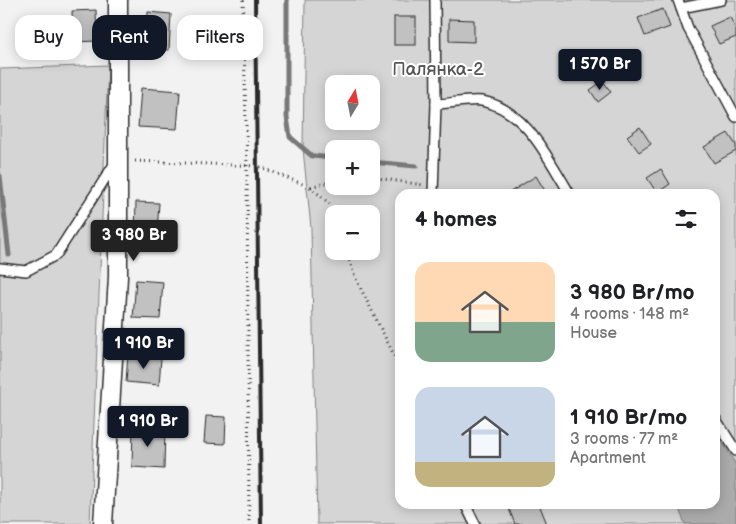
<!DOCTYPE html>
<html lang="en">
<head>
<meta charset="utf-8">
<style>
	body { margin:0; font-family:"Balsamiq Sans",sans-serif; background:#f6f6f6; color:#202124; height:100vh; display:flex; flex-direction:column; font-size:19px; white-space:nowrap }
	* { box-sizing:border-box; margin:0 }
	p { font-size:16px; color:#757577 }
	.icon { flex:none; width:28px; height:28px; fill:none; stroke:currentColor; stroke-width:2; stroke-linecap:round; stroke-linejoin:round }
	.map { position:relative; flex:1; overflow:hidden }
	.panel { position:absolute; left:395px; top:189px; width:325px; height:320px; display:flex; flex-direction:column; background:#fff; border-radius:15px; box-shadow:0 2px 12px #0003 }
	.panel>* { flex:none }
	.guide { position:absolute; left:15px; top:15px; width:305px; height:45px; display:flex; gap:10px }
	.needle { width:32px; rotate:10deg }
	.tools { position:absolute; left:325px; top:75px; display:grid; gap:10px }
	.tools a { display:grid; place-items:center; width:55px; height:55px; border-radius:10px; background:#fff; box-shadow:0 2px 12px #0003; font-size:25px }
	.price { position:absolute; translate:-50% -42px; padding:0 11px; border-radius:5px; background:#111827; color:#fff; font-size:16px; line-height:32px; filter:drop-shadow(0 1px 2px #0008) }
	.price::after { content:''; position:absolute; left:50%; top:30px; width:15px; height:11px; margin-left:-8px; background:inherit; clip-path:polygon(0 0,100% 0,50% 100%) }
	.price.active { background:#222; color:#fff }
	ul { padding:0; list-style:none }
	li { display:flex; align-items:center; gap:15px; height:125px; padding:0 20px }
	li span { display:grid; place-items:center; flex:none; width:140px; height:100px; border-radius:15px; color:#555 }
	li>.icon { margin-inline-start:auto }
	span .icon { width:60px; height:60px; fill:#fffc; stroke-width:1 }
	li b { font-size:21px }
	h2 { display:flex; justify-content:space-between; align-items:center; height:60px; padding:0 20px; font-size:21px }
	.pill { padding:0 18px; border-radius:15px; background:#fff; box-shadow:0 2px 12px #0003; font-size:18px; line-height:45px }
	.pill.active { background:#111827; color:#fff }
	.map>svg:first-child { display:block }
	.green { fill:#d5d5d5; stroke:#808080; fill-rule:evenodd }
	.water { fill:#ababab; stroke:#787878 }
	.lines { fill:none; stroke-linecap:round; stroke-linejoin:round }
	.stream { stroke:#787878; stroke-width:5 }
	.building { fill:#c1c1c1; stroke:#2b2b2b }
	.service-casing { stroke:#2b2b2b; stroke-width:12 }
	.minor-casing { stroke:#2b2b2b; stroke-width:21 }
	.path { stroke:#2b2b2b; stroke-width:3; stroke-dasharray:1 4; stroke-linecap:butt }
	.service { stroke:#fff; stroke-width:9 }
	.minor { stroke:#fff; stroke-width:18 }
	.rail { stroke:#2b2b2b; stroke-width:4 }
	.labels { text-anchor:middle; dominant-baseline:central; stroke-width:4; stroke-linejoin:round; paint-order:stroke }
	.park-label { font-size:18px; fill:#565656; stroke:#fff }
</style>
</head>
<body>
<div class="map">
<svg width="736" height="524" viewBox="0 0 736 524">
	<rect width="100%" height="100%" fill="#f2f2f2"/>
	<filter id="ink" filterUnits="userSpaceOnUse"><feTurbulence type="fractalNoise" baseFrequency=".02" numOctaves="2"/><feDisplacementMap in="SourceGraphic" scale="10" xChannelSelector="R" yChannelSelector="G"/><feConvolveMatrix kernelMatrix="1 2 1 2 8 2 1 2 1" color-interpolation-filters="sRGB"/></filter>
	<g filter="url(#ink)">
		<g class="green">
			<path d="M 305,0 L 736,0 L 736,524 L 317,524 L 311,228 L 303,149 ZM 334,84 L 371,84 L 371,121 L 334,121 ZM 334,149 L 371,149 L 371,186 L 334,186 ZM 400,194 L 715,194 L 715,504 L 400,504 ZM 334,214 L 371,214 L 371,251 L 334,251 Z"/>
			<polygon points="108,65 90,524 0,524 0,69"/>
		</g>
		<polygon class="water" points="715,430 736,465 736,524 685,524 677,504 715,504"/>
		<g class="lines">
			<g class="stream">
				<polyline points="287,0 287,117 290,137 312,156 334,158"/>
				<polyline points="371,162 416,166"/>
				<polyline points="0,176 9,255"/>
			</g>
		</g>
		<g class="building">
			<polygon points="663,9 670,27 645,36 638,18"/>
			<polygon points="96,10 97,41 73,42 72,11"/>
			<polygon points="148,12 171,14 169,50 146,49"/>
			<rect x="394" y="17" width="22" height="28"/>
			<polygon points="730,17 736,30 736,37 719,44 710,26"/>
			<polygon points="449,19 474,20 474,42 449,41"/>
			<polygon points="603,81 611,92 598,102 590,90"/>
			<polygon points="141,88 180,91 177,129 138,127"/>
			<polygon points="640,127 651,144 639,152 627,136"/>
			<polygon points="728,133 736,145 736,151 714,163 704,147"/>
			<polygon points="661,169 670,184 657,193 647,178"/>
			<polygon points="536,176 547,194 507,194"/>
			<polygon points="136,202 159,203 157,233 135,232"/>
			<polygon points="136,280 163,282 160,319 133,318"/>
			<polygon points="128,355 161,358 159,385 126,382"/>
			<polygon points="206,416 226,417 225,444 204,443"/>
			<polygon points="133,426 165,428 164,469 132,467"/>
			<polygon points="507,504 539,504 547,524 515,524"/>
		</g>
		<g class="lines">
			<g class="service-casing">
				<g id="service">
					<polyline points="678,0 688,28 736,117"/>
					<polyline points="681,8 721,0"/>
					<path d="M 436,104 C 449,104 470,99 482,101 C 527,110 548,159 570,194"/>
					<polyline points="433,194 436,104 435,0"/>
					<polyline points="0,268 26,271 56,255 115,163"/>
					<polyline points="715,418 736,451"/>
					<polyline points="465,504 475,524"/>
				</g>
			</g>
			<g class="minor-casing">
				<polyline id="minor" points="103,524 118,277 118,0"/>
			</g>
			<g class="path">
				<polyline points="243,0 247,165 249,524"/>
				<polyline points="135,161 258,166 310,187 334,181"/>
				<polyline points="371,177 423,185"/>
				<polyline points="310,187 331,205 334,214"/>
				<polyline points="346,251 355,277 400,367"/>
			</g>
			<use href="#service" class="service"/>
			<use href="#minor" class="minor"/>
			<polyline class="rail" points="255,0 261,524"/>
		</g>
	</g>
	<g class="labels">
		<g class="park-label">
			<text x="438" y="69">Палянка-2</text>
		</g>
	</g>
</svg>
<div class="tools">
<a><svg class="needle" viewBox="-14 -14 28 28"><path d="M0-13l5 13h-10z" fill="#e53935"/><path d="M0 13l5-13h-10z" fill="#757577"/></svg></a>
<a>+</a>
<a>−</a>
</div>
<b class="price" style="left:600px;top:91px">1 570 Br</b>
<b class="price active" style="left:134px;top:262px">3 980 Br</b>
<b class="price" style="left:144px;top:370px">1 910 Br</b>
<b class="price" style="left:148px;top:448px">1 910 Br</b>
<div class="guide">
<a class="pill">Buy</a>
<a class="pill active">Rent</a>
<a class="pill">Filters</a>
</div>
<section class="panel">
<h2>4 homes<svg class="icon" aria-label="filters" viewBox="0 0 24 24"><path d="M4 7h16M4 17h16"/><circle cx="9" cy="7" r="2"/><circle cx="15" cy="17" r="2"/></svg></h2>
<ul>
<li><span style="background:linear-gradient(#ffd9b3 60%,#7fa58c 0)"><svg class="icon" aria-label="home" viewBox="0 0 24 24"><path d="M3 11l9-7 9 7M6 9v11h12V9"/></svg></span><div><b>3 980 Br/mo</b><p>4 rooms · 148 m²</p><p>House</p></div></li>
<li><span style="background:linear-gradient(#c9d6e8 75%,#c2b280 0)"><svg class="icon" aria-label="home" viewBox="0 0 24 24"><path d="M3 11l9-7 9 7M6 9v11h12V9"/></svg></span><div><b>1 910 Br/mo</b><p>3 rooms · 77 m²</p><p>Apartment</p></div></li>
</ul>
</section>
</div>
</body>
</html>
